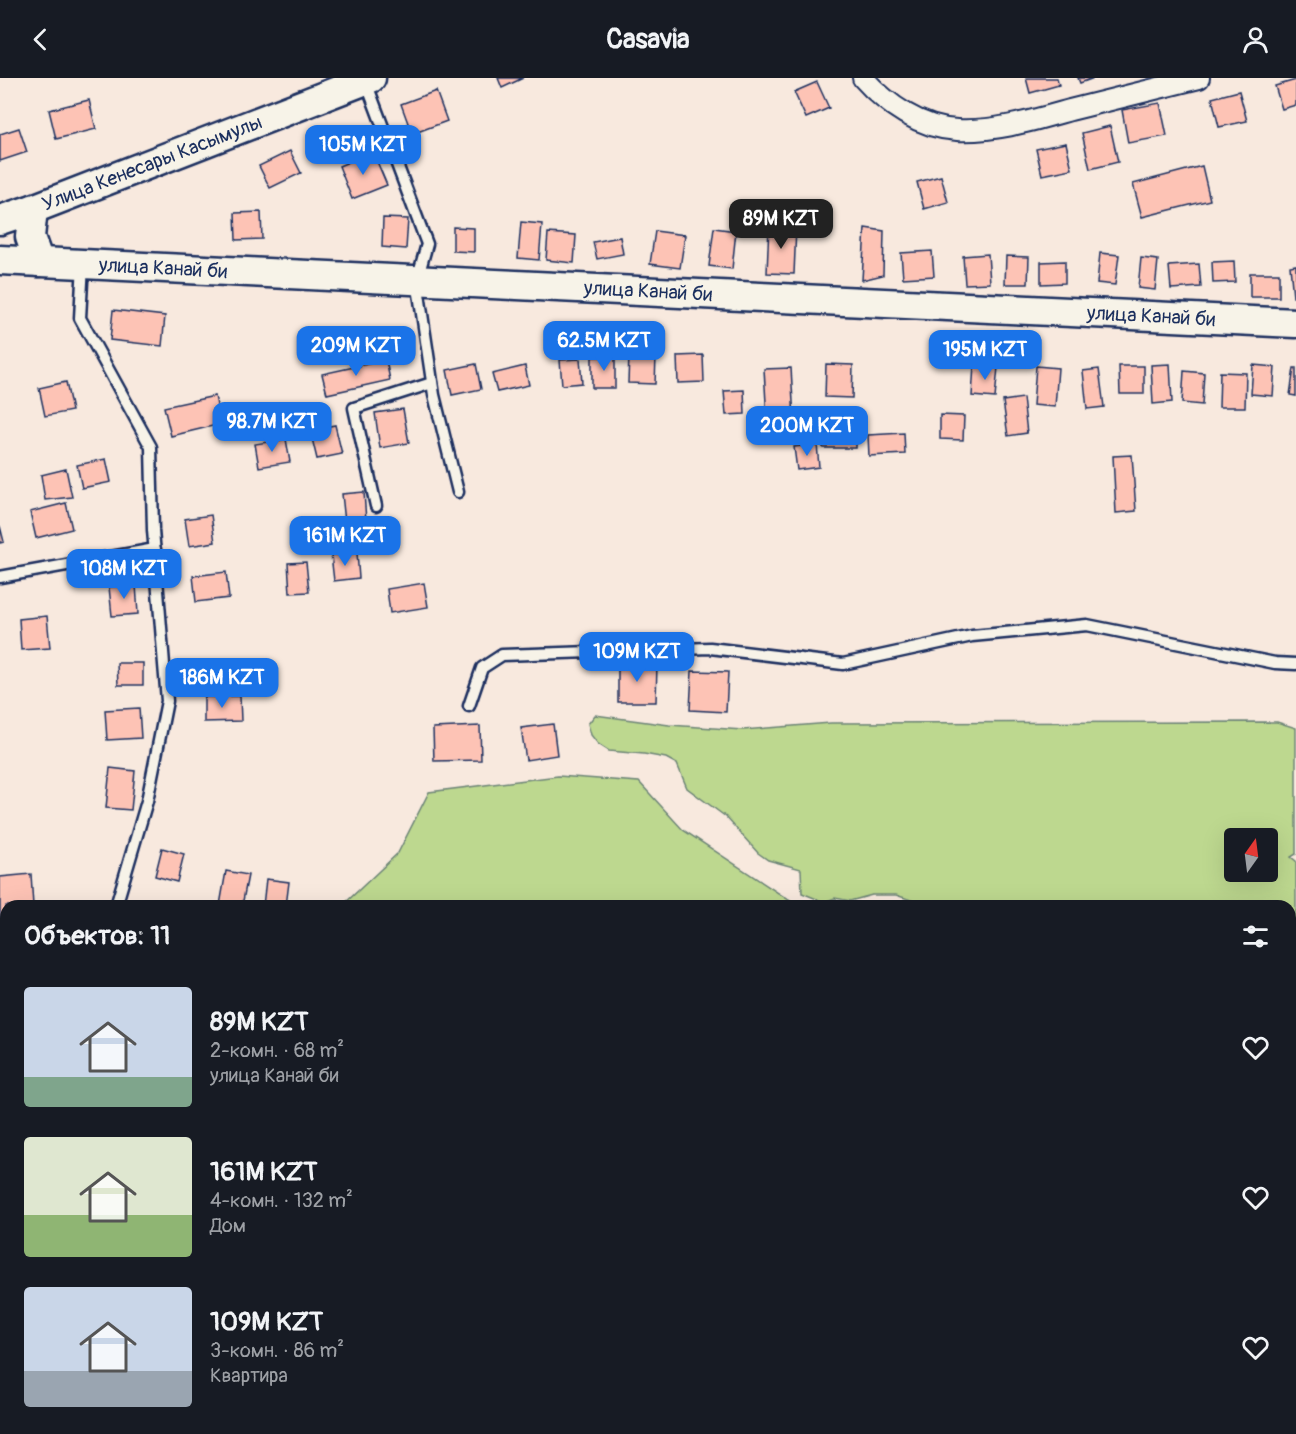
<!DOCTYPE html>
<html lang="ru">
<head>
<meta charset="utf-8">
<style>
	body { margin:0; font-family:Pangolin,sans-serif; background:#242831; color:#f1f3f6; height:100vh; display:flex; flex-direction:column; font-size:22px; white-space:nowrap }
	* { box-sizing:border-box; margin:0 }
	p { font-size:20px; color:#9ea1a6 }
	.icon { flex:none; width:33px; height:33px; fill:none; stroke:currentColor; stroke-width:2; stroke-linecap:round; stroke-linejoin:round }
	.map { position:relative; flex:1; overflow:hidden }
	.details { position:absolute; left:0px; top:822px; width:1296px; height:534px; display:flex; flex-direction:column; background:#171b24; border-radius:18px 18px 0 0; box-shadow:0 6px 24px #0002 }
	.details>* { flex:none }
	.needle { width:39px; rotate:14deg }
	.controls { position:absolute; left:1224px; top:750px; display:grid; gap:12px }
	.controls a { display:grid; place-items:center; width:54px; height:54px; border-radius:6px; background:#171b24; box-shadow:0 6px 24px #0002; font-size:30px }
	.price { position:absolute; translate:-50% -51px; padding:0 14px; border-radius:12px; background:#1a73e8; color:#fff; font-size:20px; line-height:39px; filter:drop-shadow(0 2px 3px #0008) }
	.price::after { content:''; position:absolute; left:50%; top:36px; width:18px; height:14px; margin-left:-9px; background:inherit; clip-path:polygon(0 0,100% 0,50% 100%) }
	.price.on { background:#222; color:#fff }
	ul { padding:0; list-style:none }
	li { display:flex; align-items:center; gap:18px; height:150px; padding:0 24px }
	li span { display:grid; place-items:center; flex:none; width:168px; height:120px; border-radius:6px; color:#555 }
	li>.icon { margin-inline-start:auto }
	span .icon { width:72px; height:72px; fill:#fffc; stroke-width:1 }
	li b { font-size:26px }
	h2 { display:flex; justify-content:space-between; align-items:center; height:72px; padding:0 24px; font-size:26px }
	header { display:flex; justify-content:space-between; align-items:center; height:78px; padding:0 24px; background:#171b24; font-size:27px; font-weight:800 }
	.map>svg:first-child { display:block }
	.green { fill:#bdd88f; stroke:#6c8476; stroke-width:1.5; fill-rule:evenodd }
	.building { fill:#fdc3b5; stroke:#1b2f5e; stroke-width:1.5 }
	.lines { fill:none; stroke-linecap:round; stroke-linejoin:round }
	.service-casing { stroke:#1b2f5e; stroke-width:15 }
	.minor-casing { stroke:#1b2f5e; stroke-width:24 }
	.secondary-casing { stroke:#1b2f5e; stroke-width:33 }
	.service { stroke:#f7f3e8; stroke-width:10 }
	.minor { stroke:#f7f3e8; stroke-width:20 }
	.secondary { stroke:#f7f3e8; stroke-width:28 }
	.labels { text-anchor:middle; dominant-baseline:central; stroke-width:5; stroke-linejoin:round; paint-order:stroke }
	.street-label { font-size:20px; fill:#1b2f5e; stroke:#f7f3e8 }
</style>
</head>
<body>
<header><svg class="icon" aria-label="back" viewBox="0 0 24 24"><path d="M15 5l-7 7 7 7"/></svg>Casavia<svg class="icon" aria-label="person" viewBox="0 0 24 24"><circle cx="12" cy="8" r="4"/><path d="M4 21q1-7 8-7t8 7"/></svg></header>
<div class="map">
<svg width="1296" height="1356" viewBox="0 0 1296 1356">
	<rect width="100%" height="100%" fill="#f8e9de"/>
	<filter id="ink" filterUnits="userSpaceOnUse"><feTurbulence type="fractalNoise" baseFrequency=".0167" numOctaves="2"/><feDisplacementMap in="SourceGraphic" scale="12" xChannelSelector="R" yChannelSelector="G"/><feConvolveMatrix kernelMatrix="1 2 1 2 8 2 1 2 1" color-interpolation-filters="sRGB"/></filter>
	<g filter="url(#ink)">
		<g class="green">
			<path d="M 595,637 L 669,647 L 743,652 L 831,645 L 1277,644 L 1296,650 L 1296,776 L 1291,779 L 1296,783 L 1296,1356 L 0,1356 L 0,887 L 6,889 L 6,1350 L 1290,1350 L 1290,828 L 929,828 L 896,817 L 872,817 L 850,823 L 835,820 L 824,824 L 802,815 L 801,791 L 768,782 L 758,775 L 726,739 L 687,710 L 677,686 L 666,680 L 644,676 L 609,673 L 598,666 L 591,657 L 588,646 ZM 1268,760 L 1268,794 L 1234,794 L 1234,760 Z"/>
			<polygon points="558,698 639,704 683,752 798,828 342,828 398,775 429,714"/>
		</g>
		<g class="building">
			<polygon points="498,0 523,0 502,10"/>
			<polygon points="1026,0 1057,0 1059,7 1030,15"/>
			<polygon points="1078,0 1094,0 1080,5"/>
			<polygon points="1296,2 1296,27 1282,31 1275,8"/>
			<polygon points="817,4 829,30 806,40 794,14"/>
			<polygon points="436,13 447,43 412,56 401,26"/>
			<polygon points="1239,13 1247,43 1219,49 1212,20"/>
			<polygon points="89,22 96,51 56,61 49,32"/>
			<polygon points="1160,25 1167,58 1128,65 1122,32"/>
			<polygon points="1110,48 1118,84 1090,91 1082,55"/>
			<polygon points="19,50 27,74 0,83 0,56"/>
			<polygon points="1066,65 1072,91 1042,97 1036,71"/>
			<polygon points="290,73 301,95 270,110 259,88"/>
			<polygon points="373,74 387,107 352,121 339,88"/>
			<polygon points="1202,88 1210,122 1142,139 1133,106"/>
			<polygon points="941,98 948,124 924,131 917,104"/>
			<polygon points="261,134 262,161 236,162 235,135"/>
			<polygon points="383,140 408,141 406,171 382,169"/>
			<polygon points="521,144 542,146 539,182 518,180"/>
			<polygon points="769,147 796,149 794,196 767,195"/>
			<polygon points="453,149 474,150 474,174 453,173"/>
			<polygon points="714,150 736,153 732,191 709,188"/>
			<polygon points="865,150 884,153 883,197 862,202"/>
			<polygon points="655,153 685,157 680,190 650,186"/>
			<polygon points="548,155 576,157 574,185 546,182"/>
			<polygon points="620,159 623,176 597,181 593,164"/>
			<polygon points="932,173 934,198 903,200 901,175"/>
			<polygon points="1100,175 1119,177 1115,207 1097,205"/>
			<polygon points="988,176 990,205 965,206 963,178"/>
			<polygon points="1006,178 1029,179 1028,206 1005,206"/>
			<polygon points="1141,180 1158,182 1155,212 1138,210"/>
			<polygon points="1065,183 1065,205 1041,206 1041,184"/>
			<polygon points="1234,183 1235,204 1213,205 1212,184"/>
			<polygon points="1199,186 1201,209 1171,211 1169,188"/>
			<polygon points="1296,187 1296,219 1293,219 1290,188"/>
			<rect x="1250" y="195" width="29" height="24"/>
			<polygon points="113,232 165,238 162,268 110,262"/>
			<polygon points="629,277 656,278 655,306 628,305"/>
			<polygon points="703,277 704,304 678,305 677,278"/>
			<polygon points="615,278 615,310 592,310 592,279"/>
			<polygon points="580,281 582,305 562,307 560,282"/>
			<polygon points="386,282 390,302 327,316 322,296"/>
			<polygon points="476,286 481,311 452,317 447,292"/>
			<polygon points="826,286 853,287 852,320 825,319"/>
			<polygon points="1170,286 1172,324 1153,326 1151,287"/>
			<polygon points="974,287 998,289 995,320 972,318"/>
			<polygon points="1253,287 1275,289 1273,318 1251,316"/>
			<polygon points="525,288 529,307 497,314 492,296"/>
			<polygon points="1036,288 1058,290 1055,329 1033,327"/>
			<polygon points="1119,288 1144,288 1144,316 1120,316"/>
			<polygon points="791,290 794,341 767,342 764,291"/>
			<polygon points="1294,290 1296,290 1296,318 1290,317"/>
			<polygon points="1099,291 1104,329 1087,331 1083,293"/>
			<polygon points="1184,293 1204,295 1202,327 1182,325"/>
			<polygon points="1220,294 1246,295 1245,329 1219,329"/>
			<polygon points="66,304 72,333 45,338 39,310"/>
			<polygon points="744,312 745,336 726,337 724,313"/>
			<polygon points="215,318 221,346 171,358 164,329"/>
			<polygon points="1023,320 1027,355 1008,358 1003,323"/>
			<polygon points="403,331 409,365 380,370 375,335"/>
			<polygon points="940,337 964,338 963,362 940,361"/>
			<rect x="823" y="343" width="33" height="27"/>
			<polygon points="335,347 342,376 317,381 310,352"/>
			<polygon points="904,355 905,376 869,378 868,357"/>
			<polygon points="286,361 290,384 259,389 255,366"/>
			<polygon points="817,366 819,389 797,392 794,369"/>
			<polygon points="1132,377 1136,433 1116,435 1113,378"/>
			<polygon points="106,381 111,404 82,410 77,387"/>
			<polygon points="66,391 72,419 45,422 41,397"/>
			<polygon points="364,414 366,443 345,444 342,416"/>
			<polygon points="66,425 72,451 36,460 30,434"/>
			<polygon points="211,437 215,464 189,468 185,441"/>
			<polygon points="0,448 4,464 0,465"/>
			<polygon points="357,475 359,500 334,503 331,477"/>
			<polygon points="306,484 309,514 290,515 288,485"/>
			<polygon points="226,494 229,520 196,524 193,498"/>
			<polygon points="424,505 428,529 390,535 387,511"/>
			<polygon points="136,507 138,536 112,538 109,509"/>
			<polygon points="47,538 50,570 21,572 19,541"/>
			<polygon points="117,585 143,585 143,607 118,607"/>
			<polygon points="618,585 657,586 656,624 618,624"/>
			<polygon points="692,593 728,594 726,634 690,632"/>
			<polygon points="240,618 241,643 204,644 204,619"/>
			<polygon points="139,630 141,660 107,662 105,632"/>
			<polygon points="553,646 557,677 526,682 521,650"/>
			<polygon points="480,648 481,682 434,683 433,650"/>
			<polygon points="110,690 135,693 131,732 106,730"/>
			<polygon points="162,770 184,776 177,804 155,798"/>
			<polygon points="226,793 248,797 242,828 220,827"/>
			<polygon points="31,796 33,828 6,828 6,839 0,839 0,799"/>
			<polygon points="266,801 289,804 286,828 263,828"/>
		</g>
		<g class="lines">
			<g class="service-casing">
				<g id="service">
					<polyline points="366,4 427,166 417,202 434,317 458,414"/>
					<polyline points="83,186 80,240 151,369 153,452 167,623 147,723 116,828"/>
					<polyline points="376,428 354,330 432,305"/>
					<polyline points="0,499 155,471"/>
					<polyline points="469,628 482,590 502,577 710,570 843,586 972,558 1087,547 1275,585 1296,586"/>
				</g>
			</g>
			<g class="minor-casing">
				<g id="minor">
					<path d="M 863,0 C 887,27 920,50 957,52 C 995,54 1034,42 1070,32 C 1113,21 1156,11 1199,0"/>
					<polyline points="0,870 6,869"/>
				</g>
			</g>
			<g class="secondary-casing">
				<g id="secondary">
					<polyline points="33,131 30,159 39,184"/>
					<polyline points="0,142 33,131 371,0"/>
					<polyline points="0,182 1296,245"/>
				</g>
			</g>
			<use href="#service" class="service"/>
			<use href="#minor" class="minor"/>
			<use href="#secondary" class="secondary"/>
		</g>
	</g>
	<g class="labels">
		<g class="street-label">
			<text transform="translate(152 85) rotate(-21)">Улица Кенесары Касымулы</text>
			<text transform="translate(163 190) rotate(3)">улица Канай би</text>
			<text transform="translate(648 213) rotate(3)">улица Канай би</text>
			<text transform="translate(1151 238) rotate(3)">улица Канай би</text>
		</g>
	</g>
</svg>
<div class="controls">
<a><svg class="needle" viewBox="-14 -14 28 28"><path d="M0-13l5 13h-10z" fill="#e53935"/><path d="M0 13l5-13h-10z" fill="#9ea1a6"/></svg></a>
</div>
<b class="price" style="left:363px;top:98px">105M KZT</b>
<b class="price on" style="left:781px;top:172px">89M KZT</b>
<b class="price" style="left:604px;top:294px">62.5M KZT</b>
<b class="price" style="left:356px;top:299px">209M KZT</b>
<b class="price" style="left:985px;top:303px">195M KZT</b>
<b class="price" style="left:272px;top:375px">98.7M KZT</b>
<b class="price" style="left:807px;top:379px">200M KZT</b>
<b class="price" style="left:345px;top:489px">161M KZT</b>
<b class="price" style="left:124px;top:522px">108M KZT</b>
<b class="price" style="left:637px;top:605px">109M KZT</b>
<b class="price" style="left:222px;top:631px">186M KZT</b>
<section class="details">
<h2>Объектов: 11<svg class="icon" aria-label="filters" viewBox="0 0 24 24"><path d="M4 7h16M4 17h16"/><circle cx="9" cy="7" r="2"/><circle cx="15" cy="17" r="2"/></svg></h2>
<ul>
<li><span style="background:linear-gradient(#c9d6e8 75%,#7fa58c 0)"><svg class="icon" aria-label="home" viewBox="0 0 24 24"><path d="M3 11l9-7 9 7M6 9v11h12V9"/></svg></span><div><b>89M KZT</b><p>2-комн. · 68 m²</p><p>улица Канай би</p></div><svg class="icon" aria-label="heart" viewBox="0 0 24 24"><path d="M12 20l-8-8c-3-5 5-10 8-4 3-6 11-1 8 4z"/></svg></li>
<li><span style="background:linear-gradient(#dfe7d0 65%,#8fb573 0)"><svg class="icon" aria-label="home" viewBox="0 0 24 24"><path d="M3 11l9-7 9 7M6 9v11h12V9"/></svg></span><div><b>161M KZT</b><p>4-комн. · 132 m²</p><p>Дом</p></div><svg class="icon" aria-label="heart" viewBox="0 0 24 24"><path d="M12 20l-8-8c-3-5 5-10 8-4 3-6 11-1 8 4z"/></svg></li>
<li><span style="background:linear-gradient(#c9d6e8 70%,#9aa5b1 0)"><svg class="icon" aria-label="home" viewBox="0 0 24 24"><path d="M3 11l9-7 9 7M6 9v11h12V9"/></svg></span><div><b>109M KZT</b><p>3-комн. · 86 m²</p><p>Квартира</p></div><svg class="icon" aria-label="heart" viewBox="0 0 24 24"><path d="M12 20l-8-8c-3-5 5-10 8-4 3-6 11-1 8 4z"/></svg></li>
</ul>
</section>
</div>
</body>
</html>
